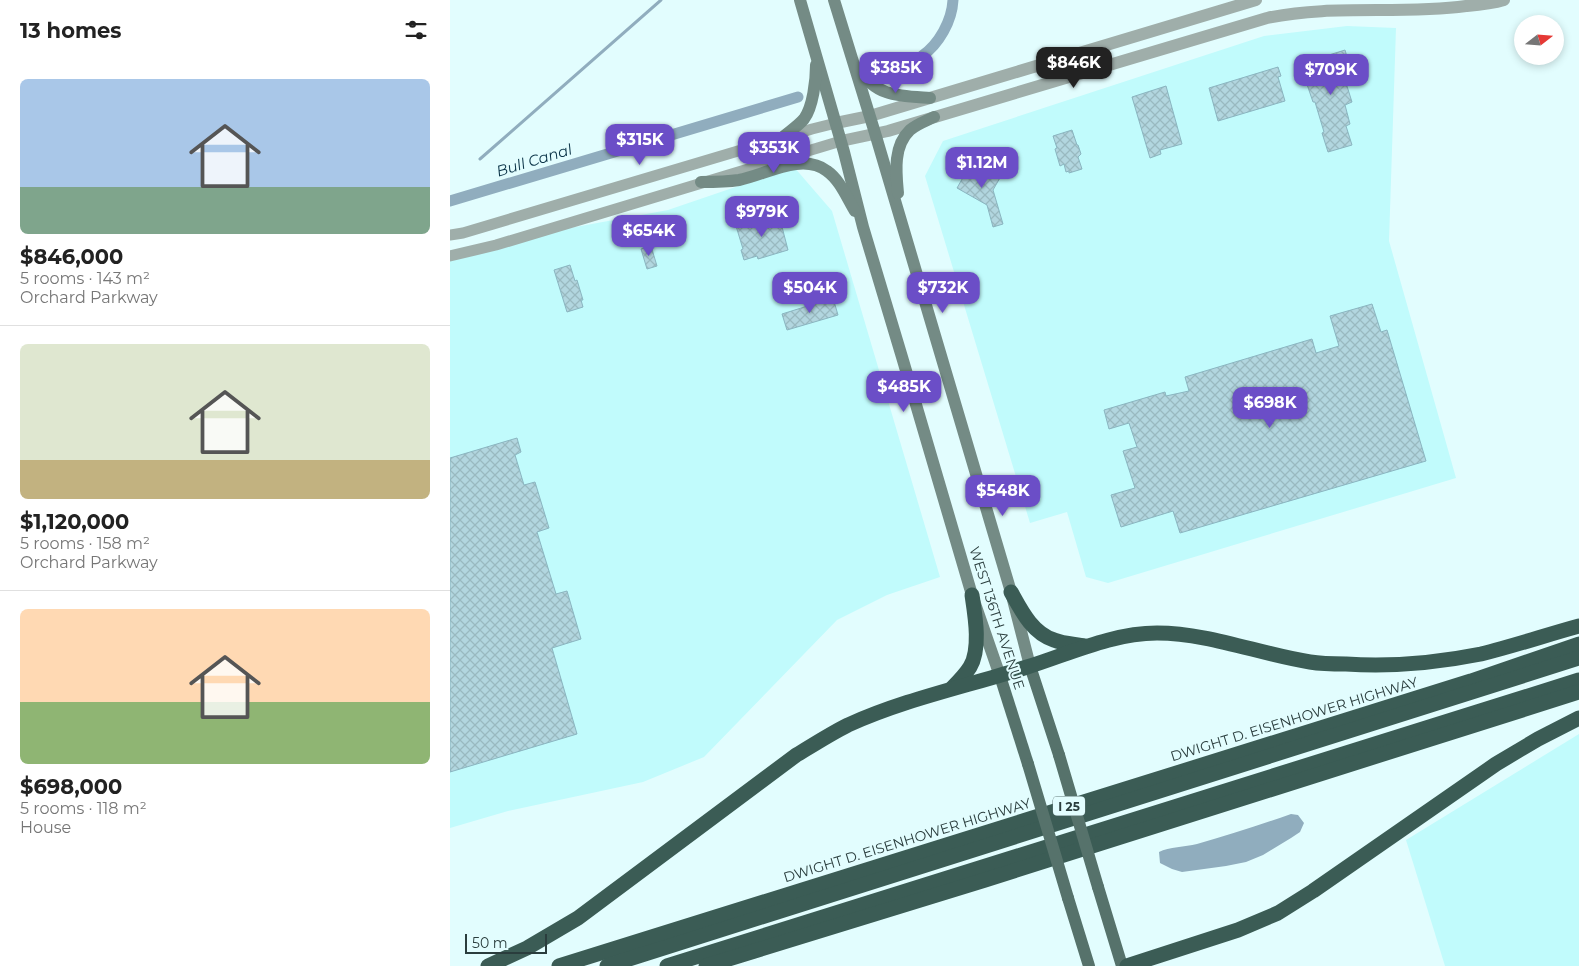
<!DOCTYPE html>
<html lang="en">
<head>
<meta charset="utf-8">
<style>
	body { margin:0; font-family:Montserrat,sans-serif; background:#f2f2f2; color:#222; height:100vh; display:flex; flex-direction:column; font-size:19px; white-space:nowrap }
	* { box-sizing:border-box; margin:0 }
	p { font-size:16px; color:#767676 }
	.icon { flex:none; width:28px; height:28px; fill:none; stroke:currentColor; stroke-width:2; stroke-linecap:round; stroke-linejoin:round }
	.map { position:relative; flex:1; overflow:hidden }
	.panel { display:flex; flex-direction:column; background:#fff; width:450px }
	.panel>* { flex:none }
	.needle { width:32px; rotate:73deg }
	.controls { position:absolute; left:1064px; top:15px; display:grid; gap:10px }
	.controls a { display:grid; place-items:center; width:50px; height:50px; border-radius:50%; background:#fff; box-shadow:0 2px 8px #0003; font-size:25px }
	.scale { position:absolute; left:15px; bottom:12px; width:82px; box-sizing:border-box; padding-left:5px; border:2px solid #2a3d3d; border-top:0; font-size:14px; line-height:18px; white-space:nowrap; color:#2a3d3d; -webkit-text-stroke:4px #e2fdfe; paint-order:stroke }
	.price { position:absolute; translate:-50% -42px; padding:0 11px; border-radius:10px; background:#6b4ec7; color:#fff; font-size:16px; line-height:32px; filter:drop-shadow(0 1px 2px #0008) }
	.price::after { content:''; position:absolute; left:50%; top:30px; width:15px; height:11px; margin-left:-8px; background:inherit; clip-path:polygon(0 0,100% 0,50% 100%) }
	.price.current { background:#222; color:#fff }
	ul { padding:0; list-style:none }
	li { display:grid; align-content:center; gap:10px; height:265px; padding:0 20px }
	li+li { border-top:1px solid #e0e0e0 }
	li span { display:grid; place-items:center; height:155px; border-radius:8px; color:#555 }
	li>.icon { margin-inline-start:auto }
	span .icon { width:90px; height:90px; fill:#fffc; stroke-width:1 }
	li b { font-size:21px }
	h2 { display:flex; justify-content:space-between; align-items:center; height:60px; padding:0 20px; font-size:21px }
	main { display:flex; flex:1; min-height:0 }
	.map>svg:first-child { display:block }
	.built { fill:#c1fbfc }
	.water { fill:#90adbe }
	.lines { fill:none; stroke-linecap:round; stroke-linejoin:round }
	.stream { stroke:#90adbe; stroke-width:3 }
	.canal { stroke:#90adbe; stroke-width:11 }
	.building { fill:url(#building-cross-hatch); stroke:#8ab5c0 }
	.minor { stroke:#9faeaa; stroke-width:11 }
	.tertiary { stroke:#9faeaa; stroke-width:12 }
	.secondary { stroke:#748b85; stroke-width:12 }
	.primary { stroke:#56726b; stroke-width:12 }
	.motorway { stroke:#3b5c55; stroke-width:15 }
	.primary-bridge { stroke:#56726b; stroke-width:12 }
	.labels { text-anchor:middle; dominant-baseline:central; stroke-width:4; stroke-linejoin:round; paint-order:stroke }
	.shield { fill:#e2fdfe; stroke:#617777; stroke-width:1 }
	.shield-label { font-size:12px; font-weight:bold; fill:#2a3d3d }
	.street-label { font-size:14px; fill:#2a3d3d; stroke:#e2fdfe }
	.water-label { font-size:15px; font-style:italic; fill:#0a3347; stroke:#e2fdfe }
</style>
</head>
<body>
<main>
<section class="panel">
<h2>13 homes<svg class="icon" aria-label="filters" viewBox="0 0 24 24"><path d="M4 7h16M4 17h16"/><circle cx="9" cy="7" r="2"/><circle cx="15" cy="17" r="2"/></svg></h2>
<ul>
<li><span style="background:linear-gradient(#a9c7e8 70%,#7fa58c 0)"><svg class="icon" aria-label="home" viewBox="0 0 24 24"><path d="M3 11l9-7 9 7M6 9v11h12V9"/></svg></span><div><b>$846,000</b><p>5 rooms · 143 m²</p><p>Orchard Parkway</p></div></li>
<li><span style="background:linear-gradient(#dfe7d0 75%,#c2b280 0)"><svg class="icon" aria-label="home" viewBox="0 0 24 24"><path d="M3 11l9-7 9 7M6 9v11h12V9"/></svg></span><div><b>$1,120,000</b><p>5 rooms · 158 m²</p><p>Orchard Parkway</p></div></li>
<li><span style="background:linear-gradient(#ffd9b3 60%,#8fb573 0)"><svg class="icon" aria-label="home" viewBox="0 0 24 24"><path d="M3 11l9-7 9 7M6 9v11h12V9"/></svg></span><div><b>$698,000</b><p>5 rooms · 118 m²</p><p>House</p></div></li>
</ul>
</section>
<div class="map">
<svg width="1129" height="966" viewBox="0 0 1129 966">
	<defs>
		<pattern id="building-cross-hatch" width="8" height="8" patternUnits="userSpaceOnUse" patternTransform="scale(1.25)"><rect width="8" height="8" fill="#b2d6df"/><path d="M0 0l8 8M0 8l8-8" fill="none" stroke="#99b9c0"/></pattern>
	</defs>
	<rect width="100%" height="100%" fill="#e2fdfe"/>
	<g class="built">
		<polygon points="897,26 946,28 939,241 1006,478 658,583 636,577 617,512 580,523 475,176 493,141 814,36"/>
		<polygon points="344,167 382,211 490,577 437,595 387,620 254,757 193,782 58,811 0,828 0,256 71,237 218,210"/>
		<polygon points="1129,734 1129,966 995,966 956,840"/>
	</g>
	<path class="water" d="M 841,814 L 848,815 L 854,823 L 850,832 L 841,838 L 813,855 L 796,862 L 776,866 L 732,872 L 722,869 L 710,863 L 709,852 C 719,847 735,847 747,844 C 778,835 810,825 841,814 Z"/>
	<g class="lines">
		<polyline class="stream" points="30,159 211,0"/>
		<g class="canal">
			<path d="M 432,72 C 445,67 460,64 472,56 C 489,44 502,21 503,0"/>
			<polyline points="0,201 348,97"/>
		</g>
	</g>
	<g class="building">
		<polygon points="895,50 904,80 896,83 902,102 895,105 900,124 896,126 902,145 878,152 872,133 874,132 865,102 863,102 850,64"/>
		<polygon points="828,67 831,76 828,77 835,101 768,121 759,88"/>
		<polygon points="716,86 732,144 710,150 711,154 700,158 682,97"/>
		<polygon points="622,130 627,145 628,145 631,154 628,157 632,169 619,173 619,171 616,172 614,164 610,166 605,149 607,148 603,136"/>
		<polygon points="523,160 551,176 543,190 553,224 543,227 537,205 507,188"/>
		<polygon points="325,214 328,224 331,223 338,250 308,259 307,256 294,260 291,250 293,249 286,226"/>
		<polygon points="201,246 207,266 197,269 191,249"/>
		<polygon points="120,265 125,281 127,280 133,300 131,300 133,307 117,312 104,270"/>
		<polygon points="383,298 388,315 337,330 332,314"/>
		<polygon points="922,304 931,332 937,330 976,461 730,533 723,511 671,527 661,495 685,488 673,451 687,447 679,423 659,429 654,410 715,392 716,396 739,391 735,377 862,339 866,353 889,346 880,316"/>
		<polygon points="67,438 71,452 65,455 74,485 85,482 99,528 87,532 106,594 117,591 131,639 102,648 127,734 0,772 0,458"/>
	</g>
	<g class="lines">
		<g class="minor">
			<polyline points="0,235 13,233 362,129 386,123"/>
			<polyline points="0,256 46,245 391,141"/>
		</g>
		<g class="tertiary">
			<polyline points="386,123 420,116 806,0"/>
			<path d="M 391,141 L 438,131 L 817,18 C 882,4 950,15 1016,6 C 1028,5 1041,4 1054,0"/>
		</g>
		<g class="secondary">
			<polyline points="350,0 394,152 413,227 452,357 522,595 550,676"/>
			<polyline points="384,0 425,133 561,592 580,666"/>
			<path d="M 408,68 C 426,97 449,96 480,98"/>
			<path d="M 333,137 C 340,131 348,126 354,119 C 363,107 366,80 366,65"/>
			<path d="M 251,182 C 263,182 276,182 289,180 C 315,175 352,152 377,171 C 390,180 397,198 405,211"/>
			<path d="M 448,193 C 446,172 443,146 460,130 C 467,124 476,121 484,117"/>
		</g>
		<g class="primary">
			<polyline points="580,666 609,755"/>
			<polyline points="550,676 578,764"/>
			<polyline points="648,887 672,966"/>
			<polyline points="618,898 639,966"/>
		</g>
		<g class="motorway">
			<path d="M 561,592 C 571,610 582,633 604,640 C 614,644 625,644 635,646"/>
			<path d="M 502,688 C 508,682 515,675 520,667 C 531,649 525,615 522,595"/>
			<path d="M 38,966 L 77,948 L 128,918 L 345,756 C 363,745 380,734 398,725 C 455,699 518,686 577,667 C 619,654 662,633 707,633 C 759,633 809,654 860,662 C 872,664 884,664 896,664 C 941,667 986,663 1031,654 C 1064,646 1096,635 1129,626"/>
			<polyline points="109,966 1021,681 1129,644"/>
			<polyline points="157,966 1129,658"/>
			<polyline points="217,966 1129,680"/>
			<polyline points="256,966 535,880 1129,692"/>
			<polyline points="677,966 788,930 828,913 863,891 1046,764 1088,739 1129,718"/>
		</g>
		<g class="primary-bridge">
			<polyline points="609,755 648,887"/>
			<polyline points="578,764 618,898"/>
		</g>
	</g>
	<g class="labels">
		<rect class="shield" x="603" y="796.5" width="32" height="19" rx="4"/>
		<g class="shield-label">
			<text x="619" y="806">I 25</text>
		</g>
		<g class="street-label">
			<text transform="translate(547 618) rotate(72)">WEST 136TH AVENUE</text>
			<text transform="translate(844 719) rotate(-17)">DWIGHT D. EISENHOWER HIGHWAY</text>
			<text transform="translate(457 840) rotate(-17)">DWIGHT D. EISENHOWER HIGHWAY</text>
		</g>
		<g class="water-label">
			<text transform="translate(84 160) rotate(-17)">Bull Canal</text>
		</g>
	</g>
</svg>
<div class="controls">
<a><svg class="needle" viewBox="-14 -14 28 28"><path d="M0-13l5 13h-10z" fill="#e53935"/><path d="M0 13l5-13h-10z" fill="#767676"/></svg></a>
</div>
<div class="scale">50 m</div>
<b class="price current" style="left:624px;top:89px">$846K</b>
<b class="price" style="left:446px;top:94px">$385K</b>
<b class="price" style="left:881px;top:96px">$709K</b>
<b class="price" style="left:190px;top:166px">$315K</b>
<b class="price" style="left:324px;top:174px">$353K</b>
<b class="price" style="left:532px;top:189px">$1.12M</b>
<b class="price" style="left:312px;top:238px">$979K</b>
<b class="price" style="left:199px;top:257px">$654K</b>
<b class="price" style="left:360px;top:314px">$504K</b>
<b class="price" style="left:493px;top:314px">$732K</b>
<b class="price" style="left:454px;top:413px">$485K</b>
<b class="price" style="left:820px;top:429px">$698K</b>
<b class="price" style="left:553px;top:517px">$548K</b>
</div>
</main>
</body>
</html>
